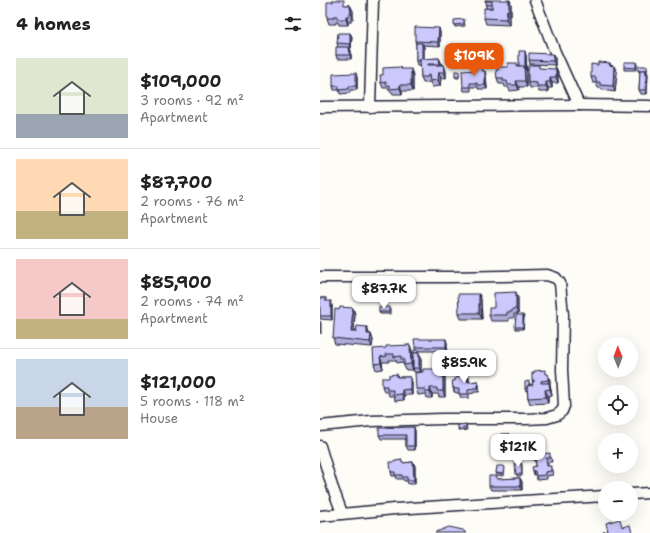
<!DOCTYPE html>
<html lang="en">
<head>
<meta charset="utf-8">
<style>
	body { margin:0; font-family:"Shantell Sans",sans-serif; background:#f2f2f2; color:#222; height:100vh; display:flex; flex-direction:column; font-size:15px; white-space:nowrap }
	* { box-sizing:border-box; margin:0 }
	p { font-size:13px; color:#767676 }
	.icon { flex:none; width:22px; height:22px; fill:none; stroke:currentColor; stroke-width:2; stroke-linecap:round; stroke-linejoin:round }
	.map { position:relative; flex:1; overflow:hidden }
	.side { display:flex; flex-direction:column; background:#fff; width:320px }
	.side>* { flex:none }
	.needle { width:26px; rotate:359deg }
	.controls { position:absolute; left:278px; top:337px; display:grid; gap:8px }
	.controls a { display:grid; place-items:center; width:40px; height:40px; border-radius:50%; background:#fff; box-shadow:0 4px 16px #0002; font-size:20px }
	.price { position:absolute; translate:-50% -34px; padding:0 9px; border-radius:8px; background:#fff; color:#222; font-size:13px; line-height:26px; filter:drop-shadow(0 1px 2px #0008) }
	.price::after { content:''; position:absolute; left:50%; top:24px; width:12px; height:9px; margin-left:-6px; background:inherit; clip-path:polygon(0 0,100% 0,50% 100%) }
	.price.on { background:#ea580c; color:#fff }
	ul { padding:0; list-style:none }
	li { display:flex; align-items:center; gap:12px; height:100px; padding:0 16px }
	li+li { border-top:1px solid #e0e0e0 }
	li span { display:grid; place-items:center; flex:none; width:112px; height:80px; border-radius:0px; color:#555 }
	li>.icon { margin-inline-start:auto }
	span .icon { width:48px; height:48px; fill:#fffc; stroke-width:1 }
	li b { font-size:17px }
	h2 { display:flex; justify-content:space-between; align-items:center; height:48px; padding:0 16px; font-size:17px }
	main { display:flex; flex:1; min-height:0 }
	.map>svg:first-child { display:block }
	.lines { fill:none; stroke-linecap:round; stroke-linejoin:round }
	.minor-casing { stroke:#22223b; stroke-width:13 }
	.minor { stroke:#fdfcf7; stroke-width:10 }
	.wall { fill:#afacd8; stroke:#22223b }
	.shaded-wall { fill:#8f8cb0; stroke:#22223b }
	.building { fill:#ccc8fb; stroke:#22223b }
</style>
</head>
<body>
<main>
<section class="side">
<h2>4 homes<svg class="icon" aria-label="filters" viewBox="0 0 24 24"><path d="M4 7h16M4 17h16"/><circle cx="9" cy="7" r="2"/><circle cx="15" cy="17" r="2"/></svg></h2>
<ul>
<li><span style="background:linear-gradient(#dfe7d0 70%,#9aa5b1 0)"><svg class="icon" aria-label="home" viewBox="0 0 24 24"><path d="M3 11l9-7 9 7M6 9v11h12V9"/></svg></span><div><b>$109,000</b><p>3 rooms · 92 m²</p><p>Apartment</p></div></li>
<li><span style="background:linear-gradient(#ffd9b3 65%,#c2b280 0)"><svg class="icon" aria-label="home" viewBox="0 0 24 24"><path d="M3 11l9-7 9 7M6 9v11h12V9"/></svg></span><div><b>$87,700</b><p>2 rooms · 76 m²</p><p>Apartment</p></div></li>
<li><span style="background:linear-gradient(#f6c9c9 75%,#c2b280 0)"><svg class="icon" aria-label="home" viewBox="0 0 24 24"><path d="M3 11l9-7 9 7M6 9v11h12V9"/></svg></span><div><b>$85,900</b><p>2 rooms · 74 m²</p><p>Apartment</p></div></li>
<li><span style="background:linear-gradient(#c9d6e8 60%,#b9a48a 0)"><svg class="icon" aria-label="home" viewBox="0 0 24 24"><path d="M3 11l9-7 9 7M6 9v11h12V9"/></svg></span><div><b>$121,000</b><p>5 rooms · 118 m²</p><p>House</p></div></li>
</ul>
</section>
<div class="map">
<svg width="330" height="533" viewBox="0 0 330 533">
	<rect width="100%" height="100%" fill="#fdfcf7"/>
	<filter id="ink" filterUnits="userSpaceOnUse"><feTurbulence type="fractalNoise" baseFrequency=".025" numOctaves="2"/><feDisplacementMap in="SourceGraphic" scale="8" xChannelSelector="R" yChannelSelector="G"/><feConvolveMatrix kernelMatrix="1 2 1 2 8 2 1 2 1" color-interpolation-filters="sRGB"/></filter>
	<g filter="url(#ink)">
		<g class="lines">
			<g class="minor-casing">
				<g id="minor">
					<polyline points="215,0 235,52 259,105"/>
					<polyline points="0,107 259,105 330,106"/>
					<polyline points="50,107 53,0"/>
					<polyline points="0,277 130,277 227,275 236,278 240,283 243,315 242,370 244,406 242,411 237,415 227,418 206,419 123,419 51,421 0,426"/>
					<polyline points="0,446 12,486 22,513"/>
					<polyline points="311,494 330,493"/>
					<polyline points="0,516 75,509 285,496"/>
				</g>
			</g>
			<use href="#minor" class="minor"/>
		</g>
		<g class="wall">
			<polygon points="165,0 191,3 191,16 189,16 189,25 166,24 164,18 167,5"/>
			<polygon points="26,5 30,5 33,11 33,19 31,19 31,22 28,22 28,25 19,25 18,22 16,22 16,24 9,24 7,18"/>
			<polygon points="144,21 145,26 135,27 134,25"/>
			<polygon points="120,32 120,46 103,45 104,47 104,59 119,58 122,65 124,65 126,71 126,78 121,78 120,86 112,87 110,82 103,83 101,77 101,65 97,65 96,61 96,45 95,41"/>
			<polygon points="30,33 32,37 31,48 30,48 31,51 31,59 17,59 16,55 18,47 17,43"/>
			<polygon points="233,54 235,58 235,65 210,64 209,60"/>
			<polygon points="206,55 207,71 206,71 207,87 199,87 199,90 190,91 188,87 185,87 184,84 179,84 177,78 178,70 198,66"/>
			<polygon points="166,60 167,62 167,67 162,67 163,71 166,75 167,89 158,89 158,87 151,87 151,91 144,91 143,87 156,70 156,64"/>
			<polygon points="316,62 317,64 316,70 304,70 304,67"/>
			<polygon points="290,63 291,65 297,72 295,92 282,90 281,88 278,88 276,83 273,83 271,77 278,65"/>
			<polygon points="81,67 81,69 93,75 93,91 82,91 82,94 73,94 71,91 69,91 68,88 63,88 61,83 63,75"/>
			<polygon points="220,68 238,75 238,83 232,83 232,88 228,88 228,92 219,92 218,88 210,88 208,82"/>
			<polygon points="327,68 327,72 328,74 327,94 321,94 319,90 320,72 319,72 318,70"/>
			<polygon points="139,73 139,78 136,78 135,76"/>
			<polygon points="37,77 37,90 30,90 30,93 20,94 19,90 14,90 13,86"/>
			<polygon points="159,294 161,299 162,319 141,319 139,313"/>
			<polygon points="0,298 6,298 7,301 12,305 12,320 0,319"/>
			<polygon points="198,298 198,314 194,314 194,318 189,318 189,321 171,321 169,315 174,308"/>
			<polygon points="33,308 35,314 34,332 36,332 47,327 49,334 51,334 53,340 52,347 15,344 13,338 19,310"/>
			<polygon points="70,309 70,314 60,314 59,312"/>
			<polygon points="204,317 203,329 196,329 195,327"/>
			<polygon points="126,339 127,343 127,351 98,351 101,357 101,372 94,372 93,368 93,370 86,370 82,362 77,363 76,360 69,360 69,362 62,362 63,369 56,370 54,364 66,348 90,345 92,351 93,365 94,353 96,350 95,347"/>
			<polygon points="147,373 149,377 149,382 158,381 159,385 159,392 154,392 154,393 149,394 149,398 141,398 139,393 136,393 135,392 134,392 133,388 140,377"/>
			<polygon points="77,374 78,377 90,377 92,382 92,395 84,395 84,400 75,401 74,396 69,396 68,392 64,392 62,386 69,378"/>
			<polygon points="226,374 230,380 230,385 231,389 232,395 228,396 228,403 210,404 208,398 207,390 206,391 205,389 210,383 210,385 213,385 213,382 212,380"/>
			<polygon points="125,375 125,397 119,397 118,394 112,394 112,398 107,398 106,394 98,395 96,389"/>
			<polygon points="146,424 147,430 139,431 138,429"/>
			<polygon points="94,427 95,431 95,450 88,450 86,446 86,439 61,439 59,435"/>
			<polygon points="189,434 191,439 200,444 200,457 188,457 188,459 175,459 172,453 176,440 181,436"/>
			<polygon points="222,454 231,457 232,462 228,462 228,466 232,470 233,475 227,476 227,479 217,480 216,475 214,475 213,471 216,466 216,462 215,462 213,458"/>
			<polygon points="82,460 82,463 93,462 95,466 95,484 88,484 87,481 84,481 83,479 77,479 76,476 72,476 71,472 75,462"/>
			<polygon points="201,463 202,465 202,476 197,476 196,474"/>
			<polygon points="184,466 185,468 184,476 177,475 176,473"/>
			<polygon points="200,478 202,482 202,490 171,490 169,486 178,479"/>
		</g>
		<g class="shaded-wall">
			<polygon points="189,0 190,0 191,3 191,16 189,10"/>
			<polygon points="30,5 33,11 33,19 31,13"/>
			<polygon points="187,10 189,16 189,25 186,19"/>
			<polygon points="26,16 28,22 28,25 26,19"/>
			<polygon points="119,28 120,32 120,46 118,42"/>
			<polygon points="30,33 32,37 31,48 30,44"/>
			<polygon points="102,43 104,47 104,65 102,61"/>
			<polygon points="29,47 31,51 31,59 30,55"/>
			<polygon points="205,51 206,55 207,71 205,67"/>
			<polygon points="233,54 235,58 235,65 233,61"/>
			<polygon points="119,58 122,64 122,70 120,64"/>
			<polygon points="124,65 126,71 126,78 124,72"/>
			<polygon points="204,66 207,72 207,87 205,81"/>
			<polygon points="294,66 297,72 295,92 293,86"/>
			<polygon points="91,69 93,75 93,91 91,85"/>
			<polygon points="236,69 238,75 238,83 236,77"/>
			<polygon points="326,70 328,74 327,94 325,90"/>
			<polygon points="165,71 166,75 167,89 165,85"/>
			<polygon points="119,72 121,78 120,86 118,80"/>
			<polygon points="36,73 37,77 37,90 36,86"/>
			<polygon points="230,77 232,83 232,88 230,82"/>
			<polygon points="196,81 199,87 199,90 197,85"/>
			<polygon points="226,82 228,88 228,92 226,86"/>
			<polygon points="80,85 82,91 82,94 80,88"/>
			<polygon points="196,292 198,298 198,314 196,309"/>
			<polygon points="159,294 161,299 162,319 159,313"/>
			<polygon points="11,301 12,305 12,320 11,316"/>
			<polygon points="33,308 35,314 33,338 31,332"/>
			<polygon points="203,315 204,317 203,329"/>
			<polygon points="0,321 1,323 1,334 0,332"/>
			<polygon points="47,327 49,333 49,340 47,334"/>
			<polygon points="51,334 53,340 52,347 50,342"/>
			<polygon points="126,339 127,343 127,351 126,347"/>
			<polygon points="90,345 92,351 93,370 91,364"/>
			<polygon points="99,353 101,357 101,372 99,368"/>
			<polygon points="60,357 62,362 63,369 61,363"/>
			<polygon points="123,369 125,375 125,397 123,391"/>
			<polygon points="147,373 149,377 149,386 148,382"/>
			<polygon points="228,374 230,380 230,385 231,389 232,395 230,389 229,384 228,380"/>
			<polygon points="90,377 92,382 92,395 90,389"/>
			<polygon points="158,381 159,385 159,392 158,388"/>
			<polygon points="110,388 112,394 112,398 110,392"/>
			<polygon points="82,390 84,395 84,400 82,394"/>
			<polygon points="225,390 228,396 228,403 226,397"/>
			<polygon points="94,427 95,431 95,450 94,446"/>
			<polygon points="197,439 200,444 200,457 198,451"/>
			<polygon points="93,462 95,466 95,484 94,480"/>
			<polygon points="200,478 202,482 202,490 200,486"/>
		</g>
		<g class="building">
			<polygon points="13,0 24,0 24,5 30,5 31,13 29,13 29,16 26,16 26,19 17,19 17,16 13,16 14,18 7,18 7,2 13,2"/>
			<polygon points="165,0 189,0 189,10 187,10 186,19 164,18 164,8 172,8 172,1 165,1"/>
			<rect x="166" y="5" width="6" height="3"/>
			<polygon points="144,19 144,24 134,25 134,20"/>
			<polygon points="95,27 119,28 118,42 95,41"/>
			<polygon points="18,33 30,33 30,44 17,43"/>
			<polygon points="96,43 102,43 102,59 100,59 100,61 96,61"/>
			<polygon points="16,47 29,47 30,55 16,55"/>
			<polygon points="199,51 205,51 205,67 199,66"/>
			<polygon points="209,53 233,54 233,61 209,60"/>
			<polygon points="119,58 120,64 108,64 108,65 124,65 124,72 119,72 118,80 110,81 109,75 108,75 108,77 101,77 100,59"/>
			<polygon points="156,59 166,60 166,65 156,64"/>
			<polygon points="278,62 290,63 289,65 294,66 293,86 280,85 280,82 276,82 276,77 271,77 271,64 278,65"/>
			<polygon points="304,62 316,62 316,68 304,67"/>
			<polygon points="188,63 197,63 197,66 204,66 205,81 196,81 197,85 188,85 187,81 183,81 183,78 177,78 176,70 178,70 178,67 188,67"/>
			<polygon points="156,65 162,65 162,71 165,71 165,85 157,85 157,83 150,83 150,87 143,87 142,71 156,70"/>
			<polygon points="209,65 219,65 219,68 236,69 236,77 230,77 230,82 226,82 226,86 217,86 217,83 208,82 208,68 209,68"/>
			<rect x="318" y="66" width="9" height="4"/>
			<polygon points="81,67 81,69 91,69 91,85 80,85 80,88 70,89 70,85 66,85 66,82 61,83 60,75 63,75 63,68"/>
			<polygon points="320,70 326,70 325,90 319,90"/>
			<rect x="135" y="71" width="4" height="5"/>
			<polygon points="36,73 36,86 29,86 29,89 19,90 19,86 13,86 13,74"/>
			<polygon points="196,292 196,309 192,309 192,312 187,312 187,315 169,315 169,308 174,308 174,293"/>
			<polygon points="138,294 159,294 159,313 139,313"/>
			<polygon points="0,298 6,298 6,301 11,301 11,316 0,316"/>
			<polygon points="20,307 33,308 31,332 36,332 37,326 47,327 47,334 51,334 50,342 13,338 15,309 19,310"/>
			<rect x="59" y="307" width="10" height="5"/>
			<polygon points="196,315 203,315 203,327 195,327"/>
			<polygon points="94,339 126,339 126,347 95,347"/>
			<polygon points="90,345 91,364 84,365 84,359 81,359 81,356 74,357 74,354 66,354 67,356 60,357 61,363 54,364 53,349 66,348 66,346"/>
			<rect x="94" y="350" width="4" height="3"/>
			<rect x="93" y="353" width="6" height="15"/>
			<polygon points="103,369 123,369 123,391 117,391 117,388 110,388 110,392 105,392 105,389 96,389 95,373 103,372"/>
			<polygon points="225,370 225,374 228,374 228,380 221,381 221,383 229,383 230,389 225,390 226,397 208,398 207,386 213,385 212,382 214,382 214,380 212,380 212,373 214,373 214,371"/>
			<polygon points="147,373 148,382 158,381 158,388 153,388 153,389 148,390 148,394 139,394 139,389 134,389 134,387 133,388 132,381 135,381 135,378 140,377 140,374"/>
			<polygon points="77,374 77,377 90,377 90,389 82,390 82,394 73,395 73,390 67,390 67,386 62,386 62,378 69,378 69,375"/>
			<polygon points="209,381 209,385 207,386 207,388 205,389 205,382"/>
			<polygon points="146,424 146,428 138,429 138,425"/>
			<polygon points="94,427 94,446 86,446 86,435 59,435 59,428"/>
			<polygon points="181,434 189,434 189,439 197,439 198,451 186,451 185,453 172,453 172,440 176,440 176,436 181,436"/>
			<polygon points="221,449 221,454 230,453 230,458 226,458 227,466 231,466 231,471 225,472 225,475 216,476 215,471 213,471 212,467 216,466 215,458 213,458 213,450"/>
			<polygon points="82,460 82,463 93,462 94,480 87,480 87,477 82,477 82,475 75,475 75,472 71,472 70,462 75,462 75,461"/>
			<polygon points="195,463 201,463 202,474 196,474"/>
			<polygon points="177,466 184,466 183,474 176,473"/>
			<polygon points="169,476 177,476 177,479 200,478 200,486 169,486"/>
			<polygon points="300,519 302,527 310,525 312,533 283,533 283,532 288,531 286,523"/>
			<polygon points="129,527 143,530 146,533 115,533 116,532"/>
		</g>
	</g>
</svg>
<div class="controls">
<a><svg class="needle" viewBox="-14 -14 28 28"><path d="M0-13l5 13h-10z" fill="#e53935"/><path d="M0 13l5-13h-10z" fill="#767676"/></svg></a>
<a><svg class="icon" aria-label="locate" viewBox="0 0 24 24"><circle cx="12" cy="12" r="6"/><path d="M12 2v4M12 18v4M2 12h4M18 12h4"/></svg></a>
<a>+</a>
<a>−</a>
</div>
<b class="price on" style="left:154px;top:77px">$109K</b>
<b class="price" style="left:64px;top:310px">$87.7K</b>
<b class="price" style="left:144px;top:384px">$85.9K</b>
<b class="price" style="left:198px;top:468px">$121K</b>
</div>
</main>
</body>
</html>
